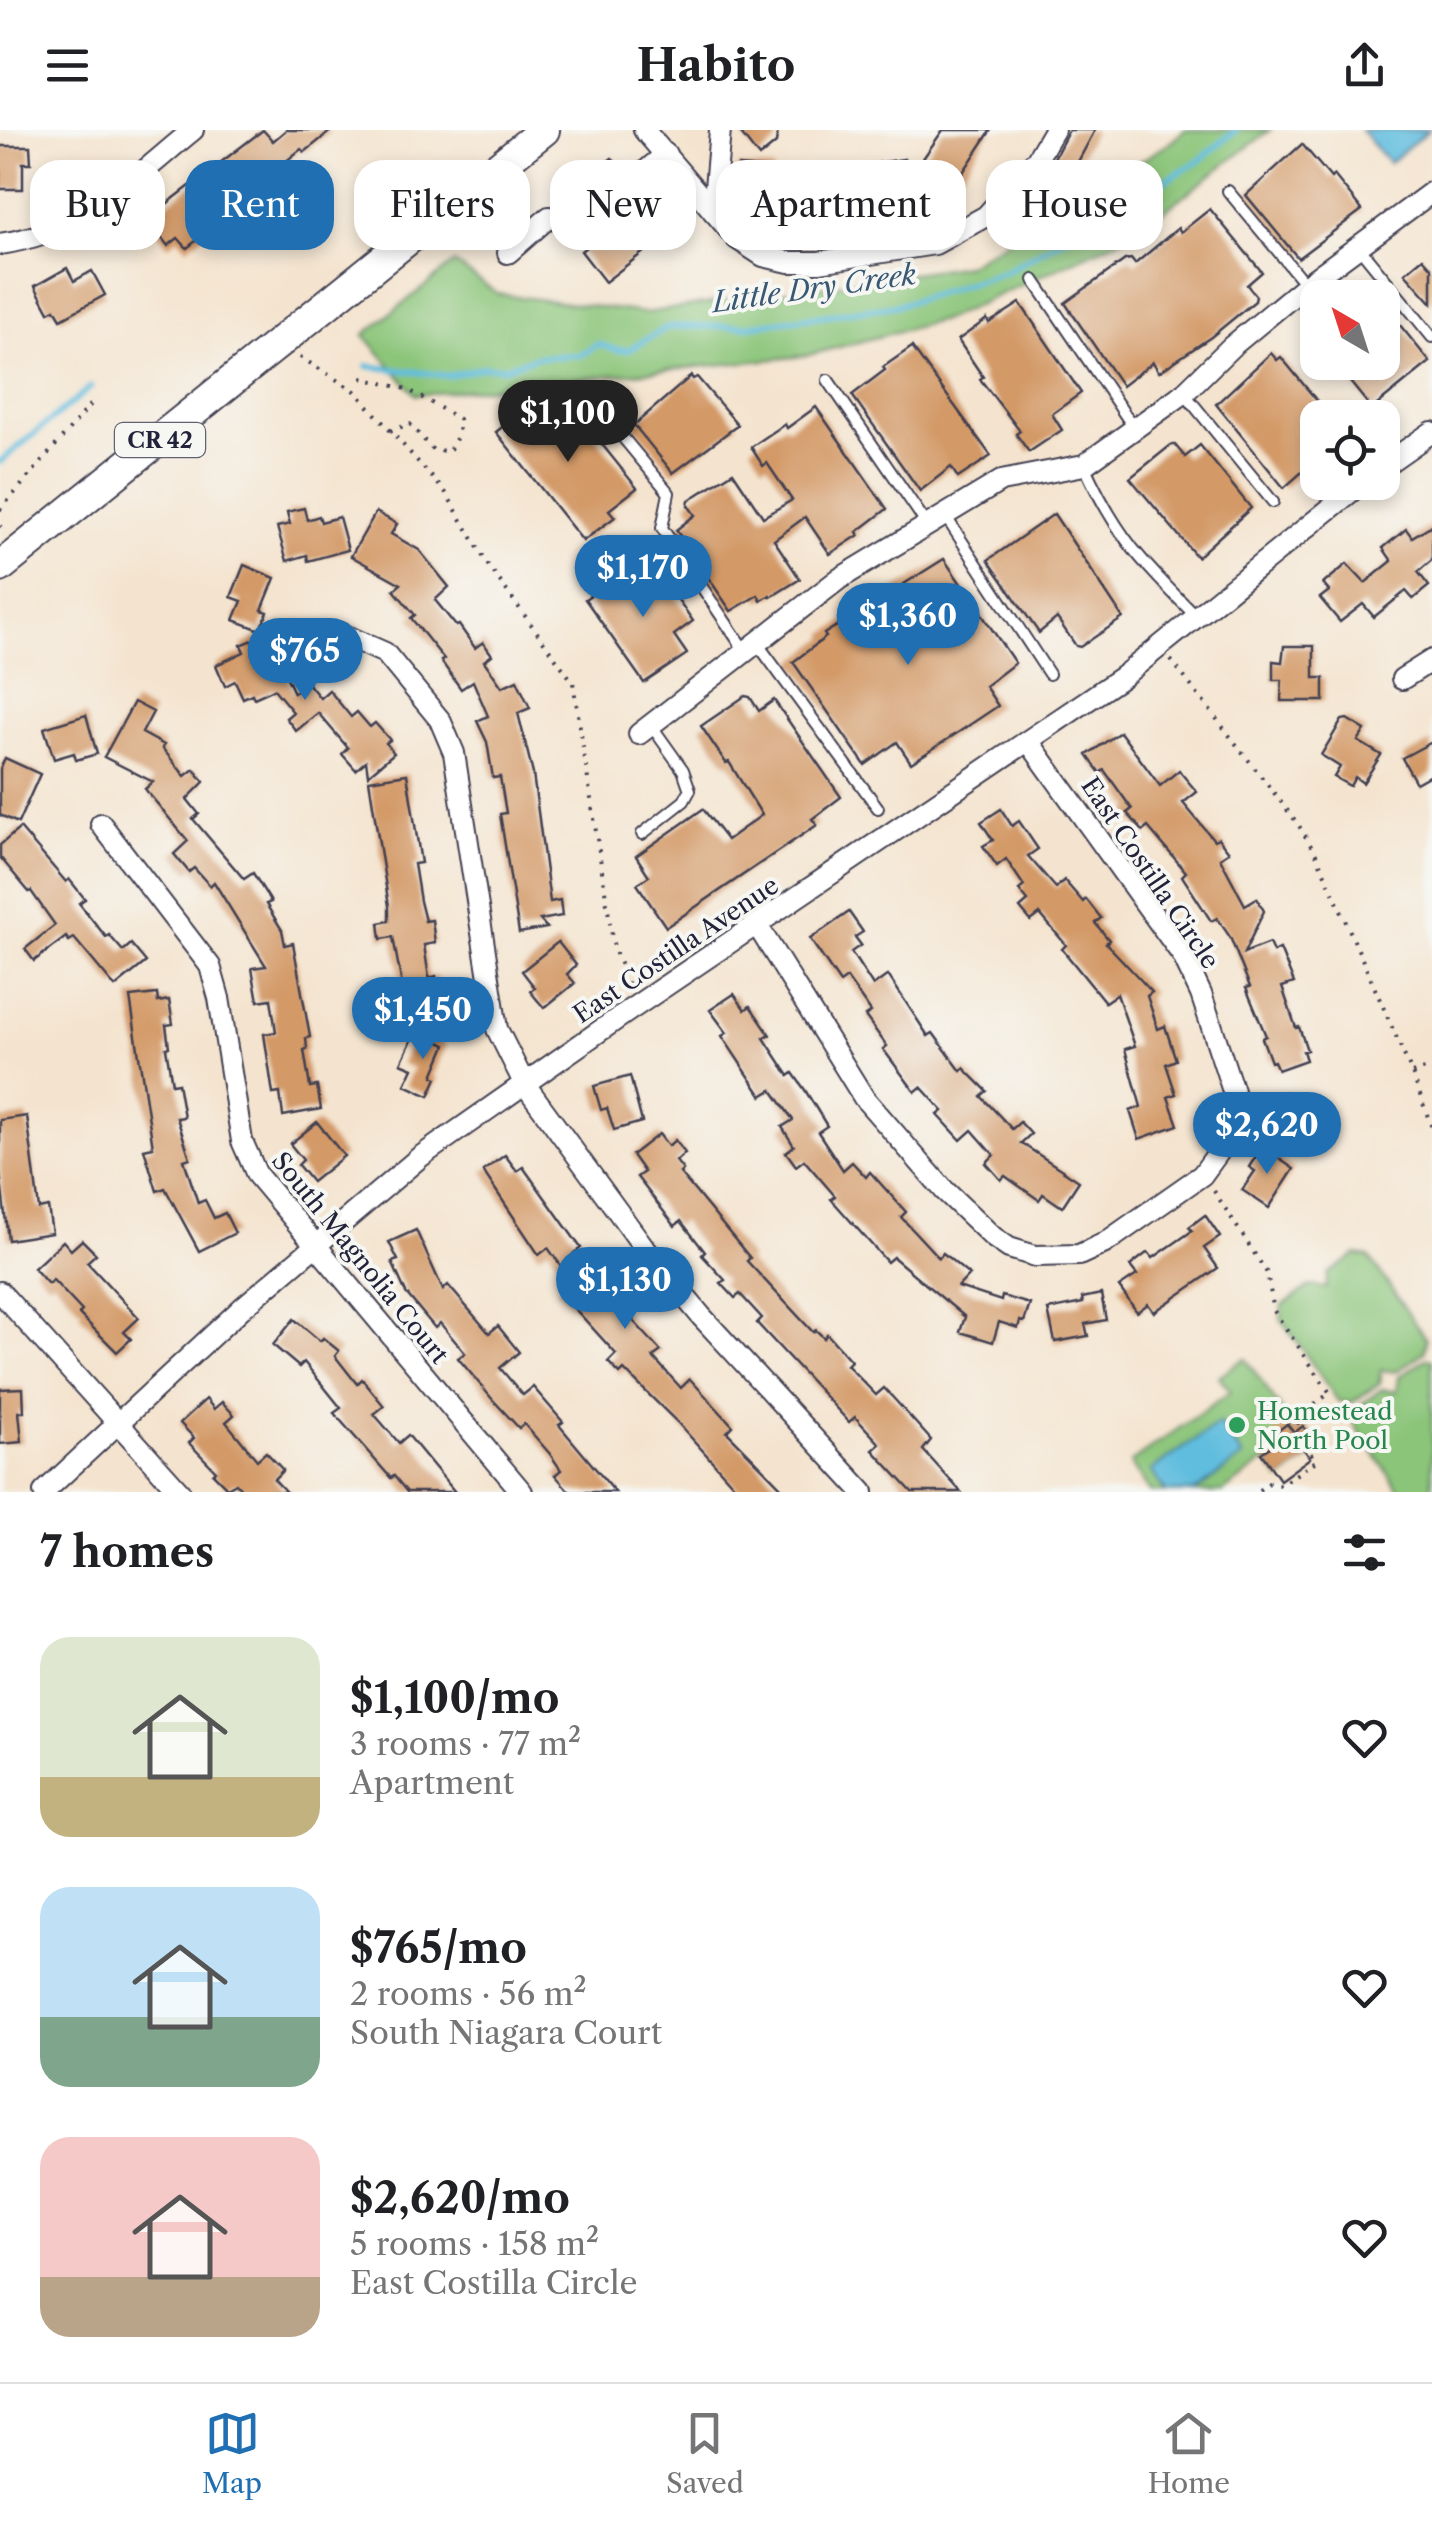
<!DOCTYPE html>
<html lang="en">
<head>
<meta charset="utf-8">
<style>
	body { margin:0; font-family:"Libre Caslon Text",serif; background:#f6f6f6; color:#202124; height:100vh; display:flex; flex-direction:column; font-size:38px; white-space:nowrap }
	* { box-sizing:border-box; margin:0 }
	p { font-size:32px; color:#757577 }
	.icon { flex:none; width:55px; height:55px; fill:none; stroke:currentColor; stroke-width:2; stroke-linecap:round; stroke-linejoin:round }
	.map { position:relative; height:1362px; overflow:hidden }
	.side { display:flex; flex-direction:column; background:#fff; flex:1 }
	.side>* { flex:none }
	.hud { position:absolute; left:30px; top:30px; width:1372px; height:90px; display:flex; gap:20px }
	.needle { width:65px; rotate:321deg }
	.controls { position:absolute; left:1300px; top:150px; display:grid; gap:20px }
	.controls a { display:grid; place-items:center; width:100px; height:100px; border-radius:20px; background:#fff; box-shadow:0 5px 15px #0003; font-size:50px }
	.price { position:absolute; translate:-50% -85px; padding:0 22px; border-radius:35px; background:#1f6fb2; color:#fff; font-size:32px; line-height:65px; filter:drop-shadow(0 2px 5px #0008) }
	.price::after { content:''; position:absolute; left:50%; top:60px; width:30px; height:22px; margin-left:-15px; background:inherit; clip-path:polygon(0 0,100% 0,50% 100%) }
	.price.current { background:#222; color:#fff }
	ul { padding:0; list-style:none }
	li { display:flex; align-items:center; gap:30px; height:250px; padding:0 40px }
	li span { display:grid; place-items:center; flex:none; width:280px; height:200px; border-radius:30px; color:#555 }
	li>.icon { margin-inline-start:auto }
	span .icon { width:120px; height:120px; fill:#fffc; stroke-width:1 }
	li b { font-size:42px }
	h2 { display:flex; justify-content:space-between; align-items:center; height:120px; padding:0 40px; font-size:42px }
	.tag { padding:0 35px; border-radius:30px; background:#fff; box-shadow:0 5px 15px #0003; font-size:35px; line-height:90px }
	.tag.current { background:#1f6fb2; color:#fff }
	header { display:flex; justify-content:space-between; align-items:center; height:130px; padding:0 40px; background:#fff; font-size:45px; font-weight:700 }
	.menu { display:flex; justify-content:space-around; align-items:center; height:140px; border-top:2px solid #e0e0e0; background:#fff; font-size:28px; color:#757577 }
	.menu a { display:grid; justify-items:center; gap:5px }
	.menu .current { color:#1f6fb2 }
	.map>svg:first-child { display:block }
	.green { fill:#8bc579; stroke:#56745a; stroke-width:2.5 }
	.water { fill:#60bdde; stroke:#41708c; stroke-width:2.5 }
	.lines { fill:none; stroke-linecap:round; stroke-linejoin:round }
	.stream { stroke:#60bdde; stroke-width:6 }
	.building { fill:#d39966 }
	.lane-casing { stroke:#423f51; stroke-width:14 }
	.street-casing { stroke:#423f51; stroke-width:24 }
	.primary-casing { stroke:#423f51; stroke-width:34 }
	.path { stroke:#423f51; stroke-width:4; stroke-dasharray:2.5 8; stroke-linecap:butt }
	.lane { stroke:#fff; stroke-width:10 }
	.street { stroke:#fff; stroke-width:20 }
	.primary { stroke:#fff; stroke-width:30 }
	.leisure-dot { fill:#2e9e5b; stroke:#f6f6f2; stroke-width:4 }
	.labels { text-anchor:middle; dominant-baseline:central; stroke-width:8; stroke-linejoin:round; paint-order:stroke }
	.shield { fill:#f6f6f2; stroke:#626272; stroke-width:2.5 }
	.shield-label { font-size:22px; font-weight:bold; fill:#22223b }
	.street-label { font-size:25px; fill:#22223b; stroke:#f6f6f2 }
	.leisure-label { font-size:25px; fill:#27864d; stroke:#f6f6f2; text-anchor:start }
	.water-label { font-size:28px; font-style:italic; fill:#385874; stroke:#f6f6f2 }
</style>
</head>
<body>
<header><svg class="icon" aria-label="menu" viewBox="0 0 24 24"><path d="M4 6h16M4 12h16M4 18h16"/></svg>Habito<svg class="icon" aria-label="share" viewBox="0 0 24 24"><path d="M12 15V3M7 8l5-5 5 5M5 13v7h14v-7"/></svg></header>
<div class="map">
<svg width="1432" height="1362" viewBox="0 0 1432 1362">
	<rect width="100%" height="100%" fill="#f6f6f2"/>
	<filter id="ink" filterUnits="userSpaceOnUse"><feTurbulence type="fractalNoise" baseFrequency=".01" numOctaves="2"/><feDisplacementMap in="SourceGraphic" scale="20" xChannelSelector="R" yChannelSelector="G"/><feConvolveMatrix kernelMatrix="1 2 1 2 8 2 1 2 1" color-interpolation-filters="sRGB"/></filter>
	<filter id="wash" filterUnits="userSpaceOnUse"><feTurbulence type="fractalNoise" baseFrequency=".0048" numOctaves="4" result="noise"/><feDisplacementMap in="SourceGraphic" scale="40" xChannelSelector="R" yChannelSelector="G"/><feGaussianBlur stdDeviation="2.25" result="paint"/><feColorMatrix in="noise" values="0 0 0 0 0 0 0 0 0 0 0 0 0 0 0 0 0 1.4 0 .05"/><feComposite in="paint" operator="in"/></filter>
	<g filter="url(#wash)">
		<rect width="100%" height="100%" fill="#f4e4cf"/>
		<g class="green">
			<polygon points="1185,0 1270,0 1138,101 946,189 805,226 416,265 364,205 454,133 498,164 645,183 966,135 1167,15"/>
			<polygon points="1356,1125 1369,1127 1426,1209 1424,1222 1396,1242 1381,1240 1379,1254 1351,1273 1338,1271 1281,1189 1283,1175 1311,1156 1326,1158 1328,1144"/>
			<polygon points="1245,1228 1292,1295 1290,1297 1293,1302 1303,1296 1314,1311 1304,1318 1310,1328 1280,1350 1266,1331 1223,1362 1150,1362 1130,1333 1230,1262 1219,1246"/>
			<polygon points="1427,1228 1432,1229 1432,1362 1401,1362 1353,1292 1355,1279 1382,1259 1397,1261 1399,1247"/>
		</g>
		<g class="water">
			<polygon points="1361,0 1429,0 1389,33"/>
			<polygon points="1219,1293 1243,1327 1194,1362 1166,1362 1151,1341"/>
		</g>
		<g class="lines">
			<g class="stream">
				<polyline points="367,236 449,246 484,237 503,238 537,227 581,225 598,214 617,220 628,220 668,197 748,196 899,175 1006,141 1199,31 1236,0"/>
				<polyline points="0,332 91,257"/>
			</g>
		</g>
		<g id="blocks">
			<g class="building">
				<polygon points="263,0 273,11 286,0 332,0 305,22 301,19 222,83 226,87 187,118 178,108 168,116 147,89"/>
				<polygon points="738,0 778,0 776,13 759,27"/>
				<polygon points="943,0 991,0 956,53 922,30"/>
				<polygon points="1069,0 1095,0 1073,41 1053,30"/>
				<polygon points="1302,14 1331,48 1334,45 1362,80 1298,128 1246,65"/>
				<polygon points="0,16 30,16 31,33 23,33 23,59 0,59"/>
				<polygon points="612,28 623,42 584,75 580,75 569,61"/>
				<polygon points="904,29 910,70 800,85 794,46"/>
				<polygon points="738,36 774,39 770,85 734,82"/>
				<polygon points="626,75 639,91 655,79 672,100 605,152 581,121 602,104 598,99"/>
				<polygon points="1210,79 1262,142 1247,155 1256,166 1255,171 1211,207 1159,242 1153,232 1122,256 1065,173 1125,130 1131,129 1135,134 1178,98 1181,102"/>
				<polygon points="1423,128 1432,138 1432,173 1405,143"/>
				<polygon points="67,138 74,151 92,141 105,165 61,189 55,179 49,182 35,156"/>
				<polygon points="1020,173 1081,263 1052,284 1062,300 1029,322 1016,304 1020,301 980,249 983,247 958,210 987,189 989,193"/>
				<polygon points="1382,173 1430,232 1372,279 1334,232 1382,232"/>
				<polygon points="912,217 991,326 958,348 951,337 920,361 852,265 885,240 883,237"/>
				<polygon points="1271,223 1277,230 1281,227 1318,272 1314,274 1318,278 1318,328 1284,358 1216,274"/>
				<polygon points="691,246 693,249 697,247 738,295 673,343 634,295"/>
				<polygon points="536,270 549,285 567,271 637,358 609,380 615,387 583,411 496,302"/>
				<polygon points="816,277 887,379 857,402 859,405 830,424 805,387 774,410 800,449 771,467 770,465 761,471 758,465 731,481 676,400 695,385 688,375 689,370 733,342 763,387 792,370 767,333 763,336 751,317 785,294 787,298"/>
				<polygon points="1171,315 1175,315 1185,327 1200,315 1251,378 1197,427 1130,348"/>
				<polygon points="304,378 307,390 319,386 321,392 339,387 348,420 308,431 307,425 287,431 277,397 290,394 287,382"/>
				<polygon points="376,382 397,394 391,404 419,420 449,457 435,470 456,496 459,495 475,518 483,512 492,525 484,531 502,557 517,550 530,578 518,583 533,644 550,772 560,770 562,786 540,790 547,798 519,803 500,684 506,683 500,647 493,648 487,612 477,591 488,586 473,551 461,559 441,531 444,529 411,488 415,485 394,460 401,454 351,426"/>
				<polygon points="1054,384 1123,488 1080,517 1076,516 1057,488 1039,503 988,430"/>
				<polygon points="1432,395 1432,430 1418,442 1429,456 1413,469 1406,461 1374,487 1363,474 1340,492 1320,468 1329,461 1323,454 1347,434 1365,453 1392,431 1383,418 1406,399 1412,407"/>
				<polygon points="944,429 1015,533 985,556 998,576 965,598 911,633 897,612 865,635 793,532 826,507 824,504"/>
				<polygon points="650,430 693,491 674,505 687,524 644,553 585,469 619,446 622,450"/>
				<polygon points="244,435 275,448 262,480 268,482 260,500 234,490 242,471 231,467"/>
				<polygon points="267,504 294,563 307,552 320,568 329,560 351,587 357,582 370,597 375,593 390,610 386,613 394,623 368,645 366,631 356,640 342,624 348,618 318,583 296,601 286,588 293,582 274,559 254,568 252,564 243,568 235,551 225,556 216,535 244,522 241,515"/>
				<polygon points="1284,516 1314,516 1314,548 1324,548 1324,571 1281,571 1282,550 1273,550 1273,531 1282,532"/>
				<polygon points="745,566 750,567 759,581 774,570 841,667 812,689 817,695 666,797 637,754 649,746 636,726 703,679 727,710 762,685 729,632 726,633 701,596"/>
				<polygon points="134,572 153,582 142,603 164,615 162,618 185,646 194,639 204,652 187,669 199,684 193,689 244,749 253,743 271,772 266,774 282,800 285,815 293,813 310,907 306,908 307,919 304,920 310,957 317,956 321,979 283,986 280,963 273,964 264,904 276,902 271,869 258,871 252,838 266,836 214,752 210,756 194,738 189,742 174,724 188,711 145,659 153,652 104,627"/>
				<polygon points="86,585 97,624 76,630 74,623 54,629 44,598"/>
				<polygon points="1347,589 1365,600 1358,611 1381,625 1363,653 1355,647 1350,656 1334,647 1340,637 1321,625 1342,590"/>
				<polygon points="1120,602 1160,656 1179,640 1181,643 1197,662 1183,673 1214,710 1218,708 1229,722 1220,728 1245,775 1257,768 1264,781 1244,823 1269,813 1273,822 1280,819 1294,853 1282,857 1296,898 1299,897 1307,920 1303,921 1306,930 1278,940 1274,931 1271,932 1262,908 1266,906 1246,858 1250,857 1230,807 1217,788 1211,791 1182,746 1186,742 1148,697 1143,701 1127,683 1132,679 1104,640 1100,643 1087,625"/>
				<polygon points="1432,612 1432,644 1416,653 1402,628"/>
				<polygon points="5,628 40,644 18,693 0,685 0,639"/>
				<polygon points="407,644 421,733 414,734 420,771 425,791 432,790 435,813 424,815 429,848 436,846 442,880 398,888 394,862 403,861 393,807 381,809 379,793 389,791 389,776 369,650"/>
				<polygon points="1001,679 1012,696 1019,691 1038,719 1028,726 1056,758 1064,750 1083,772 1086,769 1101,788 1095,793 1109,810 1106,813 1152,862 1147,866 1158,899 1165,896 1176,930 1166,934 1176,964 1168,967 1178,995 1139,1009 1130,981 1141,977 1125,919 1135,916 1117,864 1105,872 1062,819 1066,815 1040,784 1031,791 1020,778 1028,771 1019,760 1024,756 1006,729 997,736 983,716 993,710 981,692"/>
				<polygon points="20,698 66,752 69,749 85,769 79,773 106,807 109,805 123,821 131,814 146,832 115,857 74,808 69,811 66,807 34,831 25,819 55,795 31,761 29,762 0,727 0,715"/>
				<polygon points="849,782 863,802 855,807 861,815 851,822 873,856 888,845 928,906 933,903 961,941 964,938 987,961 981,966 1012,999 1020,992 1031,1004 1021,1013 1079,1051 1062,1077 1043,1064 1039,1070 1005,1046 1001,1050 986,1033 994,1025 972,1000 961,1010 938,985 943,981 921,957 915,962 883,919 887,916 865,886 871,882 847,848 840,853 810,809"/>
				<polygon points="558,812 576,835 567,844 575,853 544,878 530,861 535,858 522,841"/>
				<polygon points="157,864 158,872 169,870 173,894 166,895 169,917 166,918 172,954 178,953 184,987 177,988 190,1028 184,1030 198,1073 205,1070 214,1088 225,1083 235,1103 199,1121 165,1058 157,1061 144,1019 153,1017 130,867"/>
				<polygon points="734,864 745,880 750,876 770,905 764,908 789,946 793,943 805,960 827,996 818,1002 843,1040 852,1032 866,1047 870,1042 906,1082 901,1087 939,1128 943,1123 969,1145 958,1157 1001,1171 1002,1166 1030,1174 1024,1192 1020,1191 1018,1198 999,1192 993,1212 960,1202 965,1187 893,1127 887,1132 831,1069 835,1066 804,1030 796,1036 786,1022 794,1016 782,997 793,990 772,960 762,966 722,906 727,903 710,880"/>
				<polygon points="416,901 446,915 433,946 437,948 429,966 405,955 413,938 401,933"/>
				<polygon points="630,946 642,992 614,1000 607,978 601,980 594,956"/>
				<polygon points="1284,962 1314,965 1310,1007 1269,1004 1270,982 1283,983"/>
				<polygon points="27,986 39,1079 48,1077 52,1103 8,1110 0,1043 0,990"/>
				<polygon points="317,992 344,1026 312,1052 298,1035 303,1030 290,1014"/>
				<polygon points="659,1004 668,1016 675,1010 685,1023 676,1031 683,1040 680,1043 750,1128 747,1131 813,1202 816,1200 824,1208 827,1204 851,1231 847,1235 876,1265 884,1258 896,1271 931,1310 923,1320 961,1362 912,1362 873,1320 880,1314 855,1287 849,1292 757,1193 762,1188 740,1164 735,1168 721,1153 725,1150 702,1125 705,1122 681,1091 675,1096 637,1047 644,1042 632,1025"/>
				<polygon points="1262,1017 1294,1039 1269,1078 1242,1060 1255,1041 1249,1037"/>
				<polygon points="505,1025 517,1041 523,1037 581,1118 574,1123 598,1153 603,1149 620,1169 616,1172 661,1221 653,1227 681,1258 690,1249 733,1296 727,1302 786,1362 740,1362 677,1292 624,1240 620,1244 608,1232 616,1224 557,1159 570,1148 548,1118 539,1125 483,1041"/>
				<polygon points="1205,1085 1220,1107 1204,1118 1218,1138 1154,1182 1148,1174 1137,1182 1119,1157 1137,1145 1130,1136 1148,1122 1153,1128 1192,1101 1189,1097"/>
				<polygon points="416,1100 443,1160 448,1155 489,1203 498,1196 519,1222 500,1238 523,1265 533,1257 563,1292 559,1295 615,1362 570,1362 555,1345 561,1340 550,1324 524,1294 519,1298 493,1270 458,1228 465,1223 440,1193 435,1198 406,1163 392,1132 398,1130 389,1112"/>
				<polygon points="82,1110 96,1124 87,1132 139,1188 124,1202 131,1209 117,1222 79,1184 82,1181 53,1150 48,1154 34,1138 63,1111 71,1120"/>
				<polygon points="1101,1164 1106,1190 1085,1194 1088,1206 1055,1212 1048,1180 1083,1173 1082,1168"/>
				<polygon points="294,1189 320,1211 323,1208 339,1221 335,1226 357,1254 362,1249 384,1276 374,1284 399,1313 408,1305 455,1362 407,1362 394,1346 391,1348 334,1283 341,1278 304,1232 299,1237 273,1215"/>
				<polygon points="23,1258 24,1282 19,1282 22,1312 0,1314 0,1259"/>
				<polygon points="206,1269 214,1279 222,1272 234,1285 226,1292 257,1330 266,1322 283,1340 274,1349 286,1362 244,1362 236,1353 227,1358 213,1344 216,1341 189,1313 194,1308 180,1293"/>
				<polygon points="1287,1294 1294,1303 1303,1296 1314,1311 1303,1318 1310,1328 1280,1350 1261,1323 1276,1313 1271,1306"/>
			</g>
		</g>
	</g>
	<g filter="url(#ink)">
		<use href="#blocks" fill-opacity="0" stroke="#423f51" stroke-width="2.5"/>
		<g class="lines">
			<g class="lane-casing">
				<g id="lane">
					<polyline points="1228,61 1306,155"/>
					<polyline points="1358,116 1432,207"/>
					<polyline points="1034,150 1134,298"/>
					<polyline points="828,250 928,396"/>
					<polyline points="586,263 669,363 662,398 745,521"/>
					<polyline points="1184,263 1273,372"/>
					<path d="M 1084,335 C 1116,406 1143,434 1198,488"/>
					<polyline points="946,387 1049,544"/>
					<polyline points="757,513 878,678"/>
					<polyline points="642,704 684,671 690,660 683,640 651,595"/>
				</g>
			</g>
			<g class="street-casing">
				<g id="street">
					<polyline points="644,0 737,109 763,126 789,132 819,132 935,114 986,86 1037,29 1054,0"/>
					<polyline points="713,81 720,0"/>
					<path d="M 0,114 C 84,102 130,51 193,0"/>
					<polyline points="508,123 549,87 589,89 666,24"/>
					<polyline points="1382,337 1432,302"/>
					<polyline points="342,504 385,523 440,590 454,623 497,899 524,953 646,1120 701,1186 863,1362"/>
					<polyline points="1402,549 1432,530"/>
					<polyline points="639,604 839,449 1001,351 1084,335 1184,263 1231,217 1306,155 1432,62"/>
					<polyline points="101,694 210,836 219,868 242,1011 257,1045 522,1362"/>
					<polyline points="757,795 864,968 944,1060 993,1107 1009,1118 1035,1126 1079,1125 1105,1113 1202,1045 1218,1023 1233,980 1233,961 1201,864 1183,826 1029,612"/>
					<polyline points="0,1162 180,1362"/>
					<polyline points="44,1362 242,1178 420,1027 624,884 1122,547 1363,352"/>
				</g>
			</g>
			<g class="primary-casing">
				<polyline id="primary" points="0,437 544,0"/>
			</g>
			<g class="path">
				<polyline points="300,227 355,261 446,363 488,435 573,552 614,819 630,857"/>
				<polyline points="362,248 407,259 459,289 458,305 449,321 433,320 410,294 390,301"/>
				<polyline points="0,380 93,272"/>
				<polyline points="0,396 1,397"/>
				<polyline points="1171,530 1298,694 1317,726 1412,943 1432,998"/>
				<polyline points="1412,943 1432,937"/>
				<polyline points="1214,1061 1267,1143 1274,1181 1330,1263 1295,1288 1314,1314 1307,1318 1316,1331 1280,1355 1269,1353 1256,1362"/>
			</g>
			<use href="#lane" class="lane"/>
			<use href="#street" class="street"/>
			<use href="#primary" class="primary"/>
		</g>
	</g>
	<circle class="leisure-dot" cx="1237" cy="1295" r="10"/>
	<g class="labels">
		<rect class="shield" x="115" y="293" width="90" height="34" rx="8"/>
		<g class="shield-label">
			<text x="160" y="310">CR 42</text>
		</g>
		<g class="street-label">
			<text transform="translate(1150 743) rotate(56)">East Costilla Circle</text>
			<text transform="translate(676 820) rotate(-34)">East Costilla Avenue</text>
			<text transform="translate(360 1128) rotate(51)">South Magnolia Court</text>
		</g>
		<g class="leisure-label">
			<text x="1257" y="1281">Homestead<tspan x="1257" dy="29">North Pool</tspan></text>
		</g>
		<g class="water-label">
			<text transform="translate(814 158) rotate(-8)">Little Dry Creek</text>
		</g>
	</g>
</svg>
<div class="controls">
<a><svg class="needle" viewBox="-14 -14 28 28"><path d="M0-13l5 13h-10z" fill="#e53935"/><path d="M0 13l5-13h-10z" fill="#757577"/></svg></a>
<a><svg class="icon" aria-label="locate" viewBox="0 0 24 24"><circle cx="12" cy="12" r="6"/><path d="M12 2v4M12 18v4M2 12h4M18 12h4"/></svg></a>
</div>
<b class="price current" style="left:568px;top:335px">$1,100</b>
<b class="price" style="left:643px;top:490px">$1,170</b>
<b class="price" style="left:908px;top:538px">$1,360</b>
<b class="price" style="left:305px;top:573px">$765</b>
<b class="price" style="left:423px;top:932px">$1,450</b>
<b class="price" style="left:1267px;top:1047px">$2,620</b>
<b class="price" style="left:625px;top:1202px">$1,130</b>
<div class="hud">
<a class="tag">Buy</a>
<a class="tag current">Rent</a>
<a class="tag">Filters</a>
<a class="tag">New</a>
<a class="tag">Apartment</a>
<a class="tag">House</a>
</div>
</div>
<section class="side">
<h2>7 homes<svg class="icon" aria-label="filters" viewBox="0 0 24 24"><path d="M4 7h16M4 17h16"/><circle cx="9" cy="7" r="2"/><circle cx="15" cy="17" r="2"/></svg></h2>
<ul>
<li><span style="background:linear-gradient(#dfe7d0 70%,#c2b280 0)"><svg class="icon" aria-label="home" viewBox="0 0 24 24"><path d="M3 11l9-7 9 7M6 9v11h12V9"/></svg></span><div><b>$1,100/mo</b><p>3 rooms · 77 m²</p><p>Apartment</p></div><svg class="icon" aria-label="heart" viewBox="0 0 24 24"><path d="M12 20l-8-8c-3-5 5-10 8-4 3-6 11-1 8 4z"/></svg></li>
<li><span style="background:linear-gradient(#bfe0f5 65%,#7fa58c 0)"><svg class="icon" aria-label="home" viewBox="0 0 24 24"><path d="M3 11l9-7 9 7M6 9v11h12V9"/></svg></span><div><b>$765/mo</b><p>2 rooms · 56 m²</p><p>South Niagara Court</p></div><svg class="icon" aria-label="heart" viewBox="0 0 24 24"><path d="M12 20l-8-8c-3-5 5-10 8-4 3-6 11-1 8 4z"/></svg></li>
<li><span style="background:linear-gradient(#f6c9c9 70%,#b9a48a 0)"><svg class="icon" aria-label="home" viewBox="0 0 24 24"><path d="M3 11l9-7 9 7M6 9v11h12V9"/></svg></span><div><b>$2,620/mo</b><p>5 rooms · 158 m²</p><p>East Costilla Circle</p></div><svg class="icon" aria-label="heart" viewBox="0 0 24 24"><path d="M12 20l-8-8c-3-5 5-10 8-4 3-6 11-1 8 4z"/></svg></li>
</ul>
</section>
<nav class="menu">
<a class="current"><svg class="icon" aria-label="map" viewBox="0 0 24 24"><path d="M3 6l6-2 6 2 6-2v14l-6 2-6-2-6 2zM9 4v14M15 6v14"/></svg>Map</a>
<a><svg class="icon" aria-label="saved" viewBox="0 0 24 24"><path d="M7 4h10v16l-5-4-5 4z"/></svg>Saved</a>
<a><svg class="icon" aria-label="home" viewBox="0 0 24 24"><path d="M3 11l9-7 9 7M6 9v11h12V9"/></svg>Home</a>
</nav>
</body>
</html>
